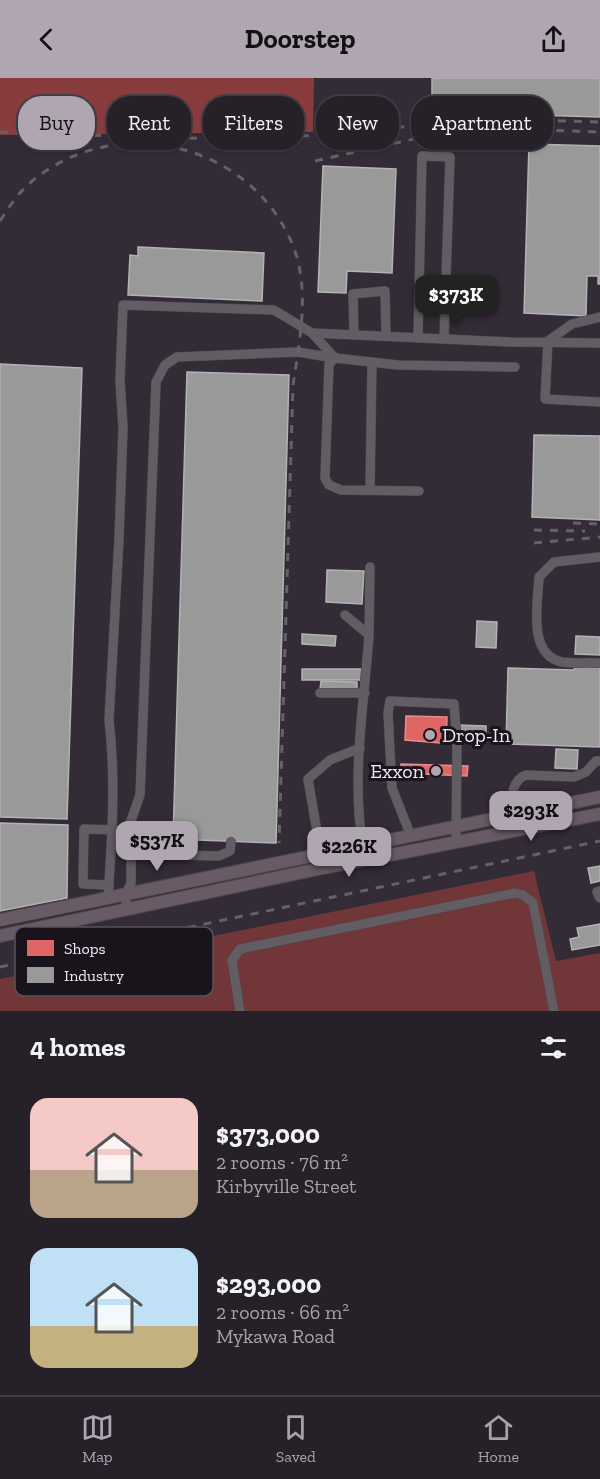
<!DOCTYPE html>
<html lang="en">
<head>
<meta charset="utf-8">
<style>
	body { margin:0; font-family:"Zilla Slab",serif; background:#2e2830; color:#f1f3f6; height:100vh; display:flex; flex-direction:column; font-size:22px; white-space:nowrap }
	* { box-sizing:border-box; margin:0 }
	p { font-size:20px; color:#a4a3a8 }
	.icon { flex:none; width:33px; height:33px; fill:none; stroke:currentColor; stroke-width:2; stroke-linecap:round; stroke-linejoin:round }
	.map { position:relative; height:933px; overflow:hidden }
	.panel { display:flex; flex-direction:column; background:#262028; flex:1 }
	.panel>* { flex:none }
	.banner { position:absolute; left:18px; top:18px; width:564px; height:54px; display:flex; gap:12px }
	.price { position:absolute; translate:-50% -51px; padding:0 14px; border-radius:12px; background:#b0a6b2; color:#111; font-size:20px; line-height:39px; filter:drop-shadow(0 2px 3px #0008) }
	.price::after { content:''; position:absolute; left:50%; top:36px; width:18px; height:14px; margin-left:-9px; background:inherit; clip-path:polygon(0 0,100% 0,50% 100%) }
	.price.on { background:#222; color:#fff }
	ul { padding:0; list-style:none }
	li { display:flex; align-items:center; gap:18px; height:150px; padding:0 30px }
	li span { display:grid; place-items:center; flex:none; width:168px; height:120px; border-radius:18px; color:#555 }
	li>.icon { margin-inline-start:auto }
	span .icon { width:72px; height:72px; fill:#fffc; stroke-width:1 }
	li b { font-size:26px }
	h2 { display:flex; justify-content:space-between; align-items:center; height:72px; padding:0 30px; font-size:26px }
	.tag { padding:0 21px; border-radius:24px; background:#262028; box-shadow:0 2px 4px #0004,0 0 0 2px #423e45; font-size:21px; line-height:54px }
	.tag.on { background:#b0a6b2; color:#111 }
	header { display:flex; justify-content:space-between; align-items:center; height:78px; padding:0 30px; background:#b0a6b2; color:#111; font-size:27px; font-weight:800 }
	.tab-bar { display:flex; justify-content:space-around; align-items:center; height:84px; border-top:2px solid #423e45; background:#262028; font-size:16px; color:#a4a3a8 }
	.tab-bar a { display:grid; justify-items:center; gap:3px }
	.tab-bar .on { color:#b0a6b2 }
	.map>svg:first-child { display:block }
	.green { fill:#713637 }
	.forest { fill:#883c3e }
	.shops { fill:#e06666; stroke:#e68d91; stroke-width:1.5 }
	.industry { fill:#999; stroke:#b4b1b5; stroke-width:1.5 }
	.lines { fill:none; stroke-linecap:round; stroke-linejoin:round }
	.minor-casing { stroke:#4e4750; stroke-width:10 }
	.major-casing { stroke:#4e4750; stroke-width:14 }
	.minor { stroke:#625c63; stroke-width:9 }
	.major { stroke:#695b65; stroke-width:12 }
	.rail { stroke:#666168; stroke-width:3; stroke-dasharray:8 8; stroke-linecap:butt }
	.poi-dot { fill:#b0a6b2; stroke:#19131b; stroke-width:2 }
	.labels { text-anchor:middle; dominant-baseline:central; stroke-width:6; stroke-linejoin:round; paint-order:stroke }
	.poi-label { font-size:20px; fill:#f3e9f5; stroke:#19131b; text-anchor:start }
	.key { fill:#19131b; stroke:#5a535c; stroke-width:1.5 }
	.key-label { font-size:16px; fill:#f3e9f5 }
</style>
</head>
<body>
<header><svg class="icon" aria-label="back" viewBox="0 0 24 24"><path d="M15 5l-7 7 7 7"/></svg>Doorstep<svg class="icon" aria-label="share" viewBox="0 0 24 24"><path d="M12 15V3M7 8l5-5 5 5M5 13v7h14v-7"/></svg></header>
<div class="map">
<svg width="600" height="933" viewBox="0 0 600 933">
	<rect width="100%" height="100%" fill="#332b35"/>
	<polygon class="green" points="534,793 556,883 600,875 600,933 0,933 0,901"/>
	<polygon class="forest" points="0,0 314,0 313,54 0,57"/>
	<g class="shops">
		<polygon points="406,638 447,639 446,664 441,665 405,662"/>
		<polygon points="401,686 468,688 467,698 401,695"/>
	</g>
	<g class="industry">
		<polygon points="432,0 600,0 600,39 432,34"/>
		<polygon points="529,66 600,68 600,206 598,206 598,198 587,198 586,238 524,235"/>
		<polygon points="323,88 396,91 392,195 347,193 346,215 318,214"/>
		<polygon points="138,169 264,175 262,223 128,217 130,177 138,178"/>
		<polygon points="0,286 82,290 67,741 0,739"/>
		<polygon points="187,294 289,297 276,765 173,761"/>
		<polygon points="534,357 600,358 600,442 532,439"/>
		<polygon points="327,492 364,493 362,526 326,524"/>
		<polygon points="477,543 497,544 496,570 476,569"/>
		<polygon points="302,556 336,558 335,568 302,566"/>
		<polygon points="576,558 600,559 600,577 575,576"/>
		<polygon points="575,586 600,587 600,669 506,666 508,590 574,592"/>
		<rect x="302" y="591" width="60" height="11"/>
		<polygon points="321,603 357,604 357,613 320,612"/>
		<polygon points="457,647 486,648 486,658 457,657"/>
		<polygon points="556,671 578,672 577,691 555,690"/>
		<polygon points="0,745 68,747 67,820 0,833"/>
		<polygon points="600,788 600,803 591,805 588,790"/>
		<polygon points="600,846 600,867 572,872 570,861 579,859 577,850"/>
	</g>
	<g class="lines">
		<g class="minor-casing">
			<g id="minor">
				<polyline points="600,239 572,246 548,263 545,321 600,324"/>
				<polyline points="312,255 510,264 600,265"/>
				<polyline points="354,257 353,216 385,213 386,258"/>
				<polyline points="418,260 422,78 450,79 444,261"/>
				<polyline points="335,280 329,286 325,400 329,407 341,412 419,413"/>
				<polyline points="370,412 372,284"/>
				<path d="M 600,479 L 554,484 L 539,499 C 538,524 527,577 562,584 C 574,586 588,584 600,585"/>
				<polyline points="345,537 369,557 370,489"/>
				<polyline points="320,615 365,615"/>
				<path d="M 510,737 C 511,723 511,702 526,697 L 574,699 L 586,694 L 596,683 L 600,683"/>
				<polyline points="411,758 392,710 388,635 390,623 454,626 457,665 456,764"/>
				<path d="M 363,769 C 351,700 364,627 369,557"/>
				<polyline points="131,776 219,778 230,773 231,764"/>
				<polyline points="321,777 308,701 330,682 360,670"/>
				<polyline points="109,807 83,806 84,751 115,752"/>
				<polyline points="600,813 597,814 600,820"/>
				<path d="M 108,820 C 112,761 116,701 109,642 L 119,461 L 123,350 L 120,302 L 123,227 L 274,232 L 312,255 L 335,280 L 398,287 L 515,289"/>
				<polyline points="126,831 126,816 131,805 131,776 127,754 140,717 156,304 165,287 177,279 298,274 335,280"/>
				<polyline points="240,933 232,882 240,871 515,815 523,817 533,825 554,933"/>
			</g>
		</g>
		<g class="major-casing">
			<g id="major">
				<polyline points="0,842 600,719"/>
				<polyline points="0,858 318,791 600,736"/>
			</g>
		</g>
		<use href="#minor" class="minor"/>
		<use href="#major" class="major"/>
		<g class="rail">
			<polyline points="446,39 600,44"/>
			<polyline points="0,54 53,57"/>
			<polyline points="45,56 261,62 412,48 600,54"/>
			<polyline points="315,83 445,54"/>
			<path d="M 0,143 C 9,129 18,115 31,104 C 114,34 247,63 291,163 C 311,207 300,261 293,307 L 279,765"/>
			<polyline points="573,445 600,446"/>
			<polyline points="534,452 585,453"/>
			<polyline points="534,465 600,459"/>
			<polyline points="0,889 600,763"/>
		</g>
	</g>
	<g class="poi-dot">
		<circle cx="430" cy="657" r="6"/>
		<circle cx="436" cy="693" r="6"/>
	</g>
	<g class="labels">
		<g class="poi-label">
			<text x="442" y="657">Drop-In</text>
			<text x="424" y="693" text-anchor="end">Exxon</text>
		</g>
	</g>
	<rect x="15" y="849" width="198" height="69" rx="9" class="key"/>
	<rect x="27" y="862" width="27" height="16" fill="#e06666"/>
	<rect x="27" y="889" width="27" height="16" fill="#999"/>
	<g class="key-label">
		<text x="64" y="876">Shops</text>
		<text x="64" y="903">Industry</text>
	</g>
</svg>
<b class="price on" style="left:456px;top:248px">$373K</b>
<b class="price" style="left:531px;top:764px">$293K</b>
<b class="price" style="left:157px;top:794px">$537K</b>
<b class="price" style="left:349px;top:800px">$226K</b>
<div class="banner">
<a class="tag on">Buy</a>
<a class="tag">Rent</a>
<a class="tag">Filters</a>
<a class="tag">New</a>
<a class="tag">Apartment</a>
</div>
</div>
<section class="panel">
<h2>4 homes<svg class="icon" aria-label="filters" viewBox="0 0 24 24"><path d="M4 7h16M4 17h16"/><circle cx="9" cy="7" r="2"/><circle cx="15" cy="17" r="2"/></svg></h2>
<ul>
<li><span style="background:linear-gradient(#f6c9c9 60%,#b9a48a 0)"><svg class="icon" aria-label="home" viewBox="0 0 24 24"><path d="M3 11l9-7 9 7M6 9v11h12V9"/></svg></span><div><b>$373,000</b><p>2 rooms · 76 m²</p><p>Kirbyville Street</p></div></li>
<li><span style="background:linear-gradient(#bfe0f5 65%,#c2b280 0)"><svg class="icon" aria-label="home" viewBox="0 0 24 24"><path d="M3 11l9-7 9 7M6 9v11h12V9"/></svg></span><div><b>$293,000</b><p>2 rooms · 66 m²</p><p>Mykawa Road</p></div></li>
</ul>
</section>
<nav class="tab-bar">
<a class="on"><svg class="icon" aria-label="map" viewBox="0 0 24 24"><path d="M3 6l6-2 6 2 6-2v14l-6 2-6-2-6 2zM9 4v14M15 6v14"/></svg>Map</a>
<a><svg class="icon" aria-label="saved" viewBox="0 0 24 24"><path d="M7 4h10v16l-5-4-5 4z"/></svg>Saved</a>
<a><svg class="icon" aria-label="home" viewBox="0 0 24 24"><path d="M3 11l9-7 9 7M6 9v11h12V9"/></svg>Home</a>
</nav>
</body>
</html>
